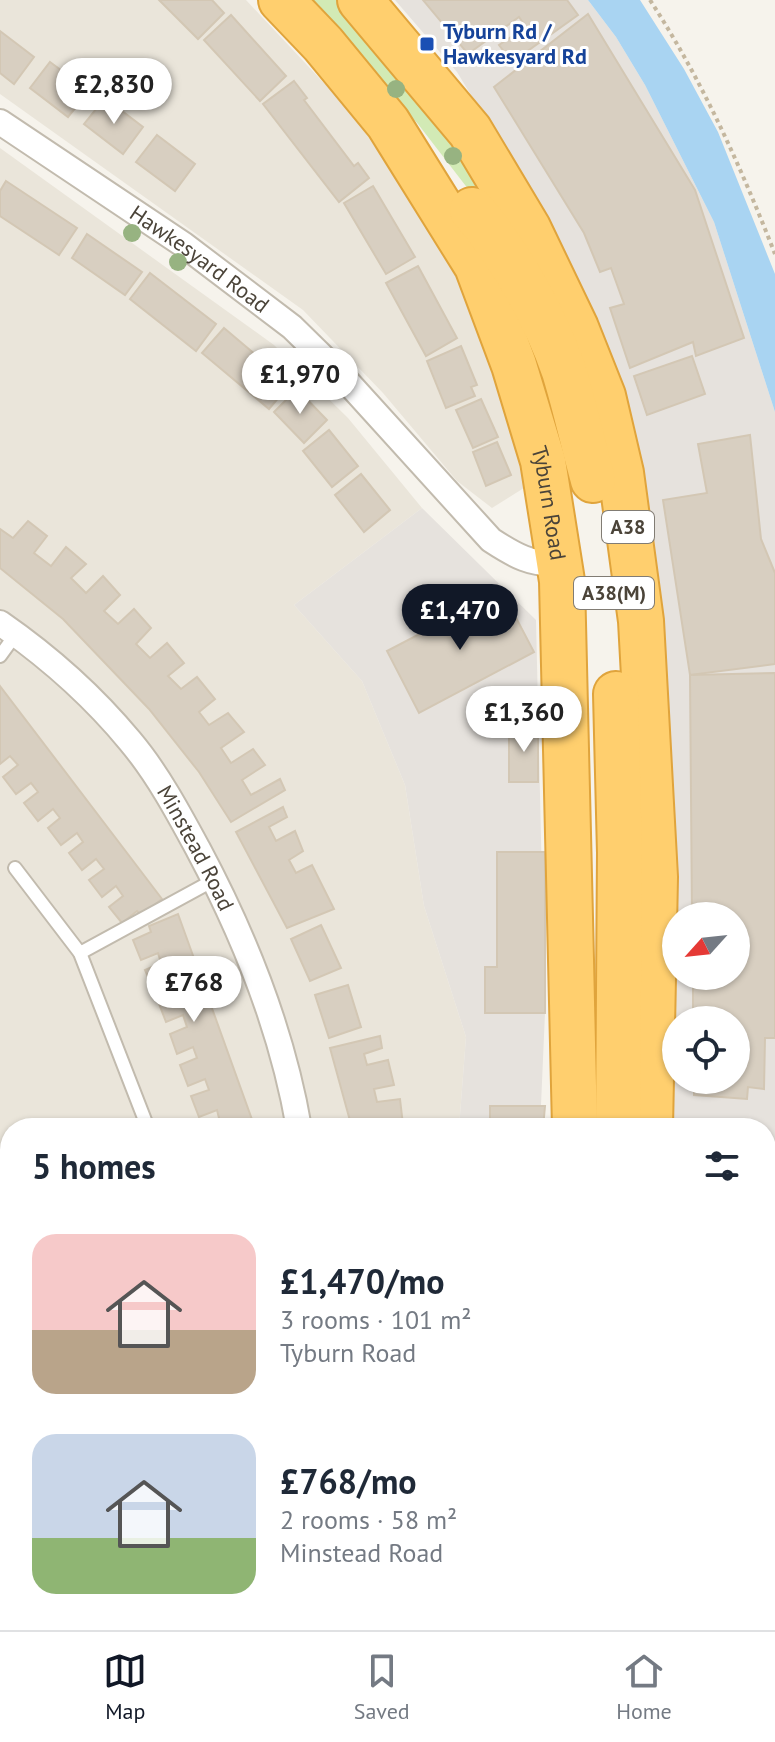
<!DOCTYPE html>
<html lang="en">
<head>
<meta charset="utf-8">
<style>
	body { margin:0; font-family:"PT Sans",sans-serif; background:#f6f6f7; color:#1f2937; height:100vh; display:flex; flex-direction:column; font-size:30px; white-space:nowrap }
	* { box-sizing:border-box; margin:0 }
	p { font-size:26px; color:#747a83 }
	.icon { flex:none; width:44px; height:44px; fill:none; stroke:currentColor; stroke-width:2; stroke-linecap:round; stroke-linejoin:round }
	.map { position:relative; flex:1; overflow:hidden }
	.panel { position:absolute; left:0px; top:1118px; width:776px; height:512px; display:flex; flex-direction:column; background:#fff; border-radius:32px 32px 0 0; box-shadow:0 2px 6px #0004 }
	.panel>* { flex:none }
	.needle { width:52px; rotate:243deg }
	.tools { position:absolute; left:662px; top:902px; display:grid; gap:16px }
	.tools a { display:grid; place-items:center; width:88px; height:88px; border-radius:50%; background:#fff; box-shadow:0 2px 6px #0004; font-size:40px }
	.price { position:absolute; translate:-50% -68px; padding:0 18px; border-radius:28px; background:#fff; color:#222; font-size:26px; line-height:52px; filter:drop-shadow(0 2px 4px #0008) }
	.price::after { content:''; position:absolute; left:50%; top:48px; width:24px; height:18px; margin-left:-12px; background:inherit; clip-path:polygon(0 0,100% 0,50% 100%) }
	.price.current { background:#111827; color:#fff }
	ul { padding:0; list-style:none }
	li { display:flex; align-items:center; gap:24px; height:200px; padding:0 32px }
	li span { display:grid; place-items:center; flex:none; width:224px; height:160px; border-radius:24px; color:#555 }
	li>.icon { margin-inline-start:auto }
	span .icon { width:96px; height:96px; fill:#fffc; stroke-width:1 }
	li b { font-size:34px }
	h2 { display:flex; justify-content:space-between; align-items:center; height:96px; padding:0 32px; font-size:34px }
	.dock { display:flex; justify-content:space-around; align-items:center; height:112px; border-top:2px solid #e0e1e3; background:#fff; font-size:22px; color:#747a83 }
	.dock a { display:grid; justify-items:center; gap:4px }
	.dock .current { color:#111827 }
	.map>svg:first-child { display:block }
	.residential { fill:#eae5da }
	.industrial { fill:#e6e2dd; fill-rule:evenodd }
	.green { fill:#d2eab5 }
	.water { fill:#a9d4f2 }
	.building { fill:#d8cfc1; stroke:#d3c7b4; stroke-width:2 }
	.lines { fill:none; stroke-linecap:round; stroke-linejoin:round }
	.lane-casing { stroke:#c2bbae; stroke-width:16 }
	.street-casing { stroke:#c2bbae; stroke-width:28 }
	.primary-casing { stroke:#e6c16a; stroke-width:42 }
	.highway-casing { stroke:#e0a43c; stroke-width:48 }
	.path { stroke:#c4b79f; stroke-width:4; stroke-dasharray:4 4; stroke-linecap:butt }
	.lane { stroke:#fff; stroke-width:12 }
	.street { stroke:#fff; stroke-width:24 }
	.primary { stroke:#ffe39c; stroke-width:38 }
	.highway { stroke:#ffcf6e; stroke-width:44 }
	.tree { fill:#97b381 }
	.transit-dot { fill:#1a4fb4; stroke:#fff; stroke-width:3 }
	.labels { text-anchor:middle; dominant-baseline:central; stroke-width:6; stroke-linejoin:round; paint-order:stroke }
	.shield { fill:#fff; stroke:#817c74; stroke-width:2 }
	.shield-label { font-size:20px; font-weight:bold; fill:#4b4439 }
	.transit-label { font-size:22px; font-weight:bold; fill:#164399; stroke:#fff; text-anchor:start }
	.street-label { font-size:22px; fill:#4b4439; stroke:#fff }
</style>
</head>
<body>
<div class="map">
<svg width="775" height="1630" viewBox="0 0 775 1630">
	<rect width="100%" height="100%" fill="#f6f3ec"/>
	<g class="residential">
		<polygon points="0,0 246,0 352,113 462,276 527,486 492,508 457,481 383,393 303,310 0,94"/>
		<polygon points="0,148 274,345 348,418 422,508 294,605 362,681 405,785 424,906 466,1037 459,1128 10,1128 10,1470 0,1464"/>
		<polygon points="249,1620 366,1620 349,1630 265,1630"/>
	</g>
	<g class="industrial">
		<path d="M 395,0 L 588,0 L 616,37 L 645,85 L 714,222 L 775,412 L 775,1236 L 766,1338 L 766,1128 L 671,1128 L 673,872 L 661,606 L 636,459 L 594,312 L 539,207 L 457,72 ZM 676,916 L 736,916 L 736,976 L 676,976 ZM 676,1020 L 736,1020 L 736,1080 L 676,1080 Z"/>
		<polygon points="422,508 536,620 545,1013 540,1128 459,1128 466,1037 424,906 405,785 362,681 294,605"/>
		<polygon points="766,1549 774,1630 646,1630 647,1620 766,1620"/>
	</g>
	<polygon class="green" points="307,0 344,0 454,137 509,242 418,124"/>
	<g class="water">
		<polygon points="588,0 640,0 684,69 718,132 775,274 775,412 714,222 645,85 616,37"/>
		<path d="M 775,1236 L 775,1630 L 774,1630 C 761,1499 763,1367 775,1236 Z"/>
	</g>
	<g class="building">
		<polygon points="159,0 212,0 224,13 198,39"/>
		<polygon points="423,0 567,0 578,15 512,62 499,45 526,27 519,17 468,54"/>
		<polygon points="588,14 695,190 744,338 696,356 693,342 630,368 610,308 624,304 611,268 600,272 584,233 494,87"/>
		<polygon points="231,15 286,76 260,101 204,40"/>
		<polygon points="0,31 34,57 14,84 0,73"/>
		<polygon points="50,62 89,91 68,117 30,88"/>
		<polygon points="294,81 307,98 304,100 354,166 358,163 369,178 339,202 263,104"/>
		<polygon points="105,98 143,127 123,154 84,124"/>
		<polygon points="157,135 195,164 175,191 136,162"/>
		<polygon points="6,181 77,228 59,255 0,216 0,191"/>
		<polygon points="373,186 415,257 386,274 344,203"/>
		<polygon points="87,234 142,272 125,295 72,258"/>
		<polygon points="418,266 457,338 426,356 386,283"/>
		<polygon points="150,273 216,324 196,351 130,299"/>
		<polygon points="224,328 290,384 269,409 202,353"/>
		<polygon points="461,346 477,385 471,387 475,396 446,408 427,361"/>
		<polygon points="692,356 705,394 647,415 634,376"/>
		<polygon points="297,389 327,420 304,443 274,412"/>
		<polygon points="481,399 498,437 473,448 456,410"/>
		<polygon points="329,430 358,466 332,487 303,451"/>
		<polygon points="750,435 761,539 775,573 775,664 690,675 663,500 707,493 698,444"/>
		<polygon points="497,442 511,475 486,486 473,452"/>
		<polygon points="361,474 390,510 364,532 335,495"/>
		<polygon points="28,521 47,536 34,553 51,566 66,547 86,564 71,578 86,593 103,576 120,595 104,611 118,624 134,609 151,628 136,644 150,658 167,643 184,663 168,676 181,689 197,677 215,699 199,712 209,725 228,713 244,732 221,748 231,763 253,749 265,765 242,780 251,795 280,779 285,790 231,822 199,772 149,709 63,619 0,568 0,529 13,538"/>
		<polygon points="502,591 534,652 419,713 387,651"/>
		<polygon points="775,673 775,1038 765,1038 764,1089 748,1087 747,1099 694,1095 694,1080 736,1080 736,1020 693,1020 693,976 736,976 736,916 692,916 690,675"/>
		<polygon points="0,686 162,899 141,915 137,911 122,923 109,907 123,896 116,886 102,897 89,880 104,869 96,859 82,870 69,853 83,842 77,833 61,845 48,828 60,818 53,809 38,821 24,803 38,792 31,783 16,794 3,777 18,765 10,756 0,764"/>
		<rect x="509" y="725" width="29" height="57"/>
		<polygon points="283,807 287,817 269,827 276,841 295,831 303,851 289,860 296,873 312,865 334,909 287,928 236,832"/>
		<polygon points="497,852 545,852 545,1013 485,1013 485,967 497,967"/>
		<polygon points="178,914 209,1000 255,1128 204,1128 220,1122 217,1110 199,1117 191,1096 209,1090 205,1079 188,1086 180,1065 197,1058 193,1047 177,1054 170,1034 187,1027 183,1015 166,1022 158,1001 175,995 170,984 154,991 145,970 161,963 158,953 141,960 133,940 151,932 149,926"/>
		<polygon points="321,925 341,968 310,981 291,939"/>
		<polygon points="348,985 361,1027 329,1038 315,995"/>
		<polygon points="380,1036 382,1048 364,1054 367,1065 388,1060 394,1085 374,1089 377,1102 400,1099 403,1125 352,1128 330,1048"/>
		<polygon points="490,1106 545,1106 543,1128 490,1128"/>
		<polygon points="684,1121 742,1123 741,1128 684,1128"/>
		<polygon points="4,1346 10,1350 10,1423 0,1416 0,1351"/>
	</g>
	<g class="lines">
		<g class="lane-casing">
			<g id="lane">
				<polyline points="0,656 16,634"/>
				<polyline points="15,868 80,953 148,1128"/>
				<polyline points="80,953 214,880"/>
				<polyline points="700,1620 703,1630"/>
				<polyline points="735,1620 735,1630"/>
			</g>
		</g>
		<g class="street-casing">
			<g id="street">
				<path id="s1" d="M 0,122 L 184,245 L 292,327 L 343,377 L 491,540 C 514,555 532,566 561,563"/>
				<path id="s2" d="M 0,623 C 49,657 92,695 130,741 C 157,773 178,812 198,849 C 245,937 282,1029 299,1128"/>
				<polyline points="245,1630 251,1620"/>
			</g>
		</g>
		<g class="primary-casing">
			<g id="primary">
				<polyline points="0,1498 10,1505"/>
				<polyline points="183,1620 198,1630"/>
				<polyline points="0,1628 2,1630"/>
			</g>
		</g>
		<g class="highway-casing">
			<g id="highway">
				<path id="s3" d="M 281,0 L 323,44 L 388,123 L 477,266 L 514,365 L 543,461 L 562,581 L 575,1128"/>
				<polyline points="360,0 470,131 528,228 576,328 603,396 621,473 641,621 655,877 650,1128"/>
				<path d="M 472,210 C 510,254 545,316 564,371 C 575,407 583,444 593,480"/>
				<polyline points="616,694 620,853 618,1128"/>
				<polyline points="0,1542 10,1549"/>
				<polyline points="0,1584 10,1591"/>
				<polyline points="54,1620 69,1630"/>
				<polyline points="117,1620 132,1630"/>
				<polyline points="463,1630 480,1620"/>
				<polyline points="552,1630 557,1620"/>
				<polyline points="591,1630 591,1620"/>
			</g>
		</g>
		<g class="path">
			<path d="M 650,0 C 702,80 740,165 775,254"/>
			<polyline points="634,1620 636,1630"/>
			<polyline points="410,1630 430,1620"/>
		</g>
		<use href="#lane" class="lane"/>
		<use href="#street" class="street"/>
		<use href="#primary" class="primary"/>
		<use href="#highway" class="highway"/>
	</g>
	<g class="tree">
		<circle cx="396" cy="89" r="9"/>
		<circle cx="453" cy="156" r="9"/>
		<circle cx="132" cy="233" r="9"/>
		<circle cx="178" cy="262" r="9"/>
	</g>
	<rect class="transit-dot" x="419" y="36" width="16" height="16" rx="4"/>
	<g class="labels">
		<g class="shield">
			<rect x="602" y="511" width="52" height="32" rx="6"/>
			<rect x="574" y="577" width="80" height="32" rx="6"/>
		</g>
		<g class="shield-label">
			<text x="628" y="527">A38</text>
			<text x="614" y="593">A38(M)</text>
		</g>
		<g class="transit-label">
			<text x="443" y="31">Tyburn Rd /<tspan x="443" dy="25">Hawkesyard Rd</tspan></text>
		</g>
		<g class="street-label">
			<text stroke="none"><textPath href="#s1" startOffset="242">Hawkesyard Road</textPath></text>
			<text stroke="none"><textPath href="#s3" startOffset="580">Tyburn Road</textPath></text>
			<text stroke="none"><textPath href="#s2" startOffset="302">Minstead Road</textPath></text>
		</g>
	</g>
</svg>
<div class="tools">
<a><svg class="needle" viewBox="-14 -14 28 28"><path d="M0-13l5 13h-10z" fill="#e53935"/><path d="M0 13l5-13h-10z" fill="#747a83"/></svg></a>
<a><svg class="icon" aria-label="locate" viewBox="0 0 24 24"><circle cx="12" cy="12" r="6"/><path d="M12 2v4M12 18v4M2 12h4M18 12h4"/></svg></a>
</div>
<b class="price" style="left:114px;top:126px">£2,830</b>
<b class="price" style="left:300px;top:416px">£1,970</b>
<b class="price current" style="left:460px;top:652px">£1,470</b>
<b class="price" style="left:524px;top:754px">£1,360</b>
<b class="price" style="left:194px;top:1024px">£768</b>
<section class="panel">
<h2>5 homes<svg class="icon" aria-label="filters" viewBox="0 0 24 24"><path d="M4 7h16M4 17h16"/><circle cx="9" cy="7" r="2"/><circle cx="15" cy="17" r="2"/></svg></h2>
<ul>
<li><span style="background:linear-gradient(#f6c9c9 60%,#b9a48a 0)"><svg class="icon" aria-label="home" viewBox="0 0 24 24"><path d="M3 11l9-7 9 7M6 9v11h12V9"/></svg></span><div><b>£1,470/mo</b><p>3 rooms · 101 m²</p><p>Tyburn Road</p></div></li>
<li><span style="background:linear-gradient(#c9d6e8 65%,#8fb573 0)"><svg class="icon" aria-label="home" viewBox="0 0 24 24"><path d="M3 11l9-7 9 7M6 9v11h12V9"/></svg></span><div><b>£768/mo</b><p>2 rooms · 58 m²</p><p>Minstead Road</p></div></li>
</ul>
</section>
</div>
<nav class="dock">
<a class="current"><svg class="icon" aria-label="map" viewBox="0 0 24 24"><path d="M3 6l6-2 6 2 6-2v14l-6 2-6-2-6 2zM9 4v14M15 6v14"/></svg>Map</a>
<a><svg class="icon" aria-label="saved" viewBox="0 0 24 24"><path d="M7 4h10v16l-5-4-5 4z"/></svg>Saved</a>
<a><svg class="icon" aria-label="home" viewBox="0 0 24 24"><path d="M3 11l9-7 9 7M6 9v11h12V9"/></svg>Home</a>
</nav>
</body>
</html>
